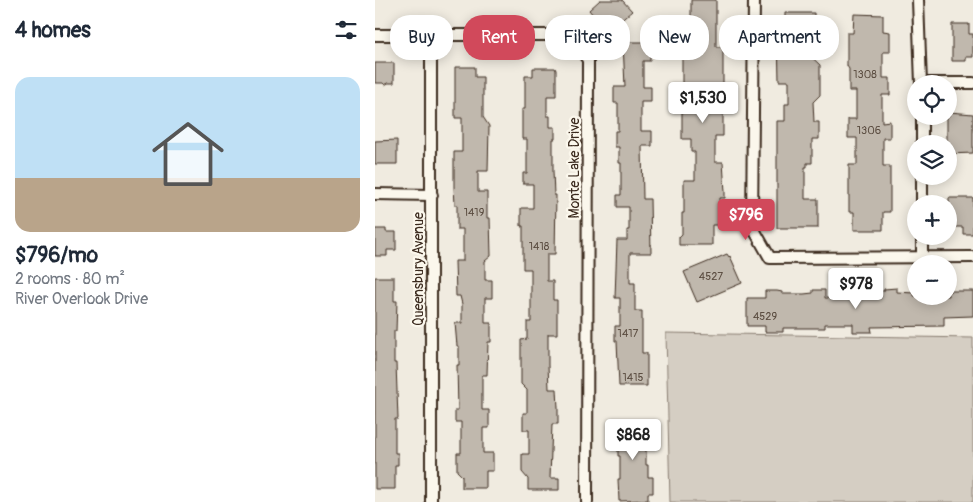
<!DOCTYPE html>
<html lang="en">
<head>
<meta charset="utf-8">
<style>
	body { margin:0; font-family:Pangolin,sans-serif; background:#f2f2f3; color:#1f2937; height:100vh; display:flex; flex-direction:column; font-size:19px; white-space:nowrap }
	* { box-sizing:border-box; margin:0 }
	p { font-size:16px; color:#747a83 }
	.icon { flex:none; width:28px; height:28px; fill:none; stroke:currentColor; stroke-width:2; stroke-linecap:round; stroke-linejoin:round }
	.map { position:relative; flex:1; overflow:hidden }
	.sheet { display:flex; flex-direction:column; background:#fff; width:375px }
	.sheet>* { flex:none }
	.top-card { position:absolute; left:15px; top:15px; width:475px; height:45px; display:flex; gap:10px }
	.fabs { position:absolute; left:532px; top:75px; display:grid; gap:10px }
	.fabs a { display:grid; place-items:center; width:50px; height:50px; border-radius:50%; background:#fff; box-shadow:0 2px 12px #0003; font-size:25px }
	.price { position:absolute; translate:-50% -42px; padding:0 11px; border-radius:5px; background:#fff; color:#222; font-size:16px; line-height:32px; filter:drop-shadow(0 1px 2px #0008) }
	.price::after { content:''; position:absolute; left:50%; top:30px; width:15px; height:11px; margin-left:-8px; background:inherit; clip-path:polygon(0 0,100% 0,50% 100%) }
	.price.on { background:#d1495b; color:#fff }
	ul { padding:0; list-style:none }
	li { display:grid; align-content:center; gap:10px; height:265px; padding:0 15px }
	li span { display:grid; place-items:center; height:155px; border-radius:15px; color:#555 }
	li>.icon { margin-inline-start:auto }
	span .icon { width:90px; height:90px; fill:#fffc; stroke-width:1 }
	li b { font-size:21px }
	h2 { display:flex; justify-content:space-between; align-items:center; height:60px; padding:0 15px; font-size:21px }
	.pill { padding:0 18px; border-radius:20px; background:#fff; box-shadow:0 2px 12px #0003; font-size:18px; line-height:45px }
	.pill.on { background:#d1495b; color:#fff }
	main { display:flex; flex:1; min-height:0 }
	.map>svg:first-child { display:block }
	.green { fill:#d5cec3; stroke:#887c70 }
	.building { fill:#c0b8ad; stroke:#3b2a1e }
	.lines { fill:none; stroke-linecap:round; stroke-linejoin:round }
	.street-casing { stroke:#3b2a1e; stroke-width:14 }
	.street { stroke:#fbf7ec; stroke-width:10 }
	.labels { text-anchor:middle; dominant-baseline:central; stroke-width:4.5; stroke-linejoin:round; paint-order:stroke }
	.number-label { font-size:11px; fill:#5c4e42 }
	.street-label { font-size:14px; fill:#3b2a1e; stroke:#fbf7ec }
</style>
</head>
<body>
<main>
<section class="sheet">
<h2>4 homes<svg class="icon" aria-label="filters" viewBox="0 0 24 24"><path d="M4 7h16M4 17h16"/><circle cx="9" cy="7" r="2"/><circle cx="15" cy="17" r="2"/></svg></h2>
<ul>
<li><span style="background:linear-gradient(#bfe0f5 65%,#b9a48a 0)"><svg class="icon" aria-label="home" viewBox="0 0 24 24"><path d="M3 11l9-7 9 7M6 9v11h12V9"/></svg></span><div><b>$796/mo</b><p>2 rooms · 80 m²</p><p>River Overlook Drive</p></div></li>
</ul>
</section>
<div class="map">
<svg width="598" height="502" viewBox="0 0 598 502">
	<rect width="100%" height="100%" fill="#f0ebe0"/>
	<filter id="ink" filterUnits="userSpaceOnUse"><feTurbulence type="fractalNoise" baseFrequency=".02" numOctaves="2"/><feDisplacementMap in="SourceGraphic" scale="10" xChannelSelector="R" yChannelSelector="G"/><feConvolveMatrix kernelMatrix="1 2 1 2 8 2 1 2 1" color-interpolation-filters="sRGB"/></filter>
	<g filter="url(#ink)">
		<polygon class="green" points="291,333 598,338 598,502 295,502"/>
		<g class="building">
			<polygon points="225,0 247,0 257,11 241,25 232,15 224,22 214,10"/>
			<polygon points="316,0 341,0 341,47 348,47 348,136 340,136 340,162 348,162 350,192 350,198 345,198 345,225 337,225 337,245 304,245 304,237 307,234 307,213 309,213 309,180 320,180 320,152 316,152 316,139 307,139 307,48 313,48 313,29 316,29"/>
			<polygon points="410,13 439,13 439,32 444,32 445,49 428,49 445,65 445,95 438,102 439,122 444,122 444,139 437,139 437,163 432,163 432,167 430,167 430,199 443,199 443,228 402,228 402,121 410,121 410,104 414,104 414,81 404,81 403,31 410,31"/>
			<polygon points="479,14 508,15 508,31 515,32 515,52 508,52 508,78 515,78 515,95 507,95 507,122 515,121 515,138 508,138 508,166 515,166 515,212 508,212 508,230 479,230 479,212 474,212 474,165 482,165 482,138 473,138 473,119 481,119 481,91 474,91 474,69 472,66 472,33 478,33"/>
			<polygon points="577,24 594,24 594,34 598,34 598,57 591,57 591,61 577,61"/>
			<polygon points="248,42 268,42 268,45 275,45 275,61 268,61 268,87 276,87 276,102 266,102 266,131 277,131 277,146 267,146 268,199 275,199 276,253 255,253 255,283 260,283 260,311 267,311 267,353 272,353 272,386 244,386 242,341 240,341 240,326 245,326 245,298 240,298 242,240 252,240 252,230 254,230 254,207 242,207 242,195 246,195 246,163 244,163 244,147 240,147 240,131 243,131 243,103 239,103 239,87 250,87"/>
			<polygon points="0,63 19,63 19,83 13,83 10,85 8,83 0,83"/>
			<polygon points="80,67 100,67 100,77 108,77 108,117 114,126 113,171 103,171 103,192 112,192 112,218 115,218 116,256 110,261 110,280 117,280 117,298 110,298 110,323 116,323 116,342 113,342 112,375 107,375 107,410 114,410 114,428 108,428 108,453 118,453 118,471 111,471 111,488 87,488 87,476 82,471 82,453 86,453 86,422 80,422 80,410 83,410 82,365 84,365 84,346 82,346 80,323 87,323 87,304 85,296 81,296 80,261 88,261 88,229 82,229 82,205 80,205 79,187 79,152 87,152 87,118 80,118"/>
			<polygon points="158,68 180,68 181,70 181,96 172,96 172,116 175,116 175,127 180,127 180,139 178,139 178,171 179,195 181,195 180,254 172,254 172,281 178,281 178,300 182,300 182,334 173,334 173,365 174,389 182,389 183,408 183,424 177,424 175,478 184,478 184,490 153,490 153,479 147,472 147,454 154,454 154,430 148,430 148,413 152,413 152,390 146,384 146,340 152,339 152,322 156,322 156,269 148,269 148,226 146,226 146,208 158,208 158,184 148,184 148,173 152,173 152,139 147,139 147,109 150,109 150,76 158,76"/>
			<polygon points="574,112 598,114 598,153 574,154 574,144 572,144 572,116 574,116"/>
			<polygon points="22,140 22,164 0,164 0,141"/>
			<polygon points="574,198 598,198 598,234 588,234 588,227 574,227"/>
			<polygon points="0,229 11,229 11,232 21,232 21,250 12,250 12,256 0,256"/>
			<polygon points="352,254 354,257 355,256 367,283 322,302 309,272"/>
			<polygon points="0,277 19,277 19,301 22,301 21,331 19,331 19,363 21,363 23,419 20,419 20,453 23,453 23,465 20,465 20,489 0,489"/>
			<polygon points="522,288 522,292 539,293 539,296 574,296 574,292 576,292 576,291 598,291 598,316 569,317 569,326 496,327 497,332 478,332 478,324 450,324 450,328 408,328 408,332 390,332 390,326 372,326 372,298 390,298 390,291 402,291 407,292 407,294 429,294 438,293 438,290 450,290 450,298 480,298 480,291 509,291 509,289"/>
			<polygon points="242,420 271,420 271,465 273,465 273,477 278,477 278,493 273,493 273,500 244,501 243,479 245,479 245,456 243,456 243,438 239,438 239,428 242,428"/>
		</g>
		<g class="lines">
			<g class="street-casing">
				<g id="street">
					<polyline points="379,0 377,226 395,258 598,257"/>
					<polyline points="543,0 546,84"/>
					<polyline points="0,35 195,35 213,60 212,502"/>
					<polyline points="546,83 598,83"/>
					<polyline points="547,116 547,144"/>
					<polyline points="547,176 547,204"/>
					<polyline points="0,194 57,195"/>
					<polyline points="547,236 547,257"/>
					<polyline points="56,502 56,35"/>
				</g>
			</g>
			<use href="#street" class="street"/>
		</g>
	</g>
	<g class="labels">
		<g class="number-label">
			<text x="490" y="74">1308</text>
			<text x="494" y="130">1306</text>
			<text x="99" y="212">1419</text>
			<text x="164" y="246">1418</text>
			<text x="336" y="276">4527</text>
			<text x="390" y="316">4529</text>
			<text x="253" y="333">1417</text>
			<text x="258" y="377">1415</text>
		</g>
		<g class="street-label">
			<text transform="translate(199 168) rotate(-90)">Monte Lake Drive</text>
			<text transform="translate(43 269) rotate(-90)">Queensbury Avenue</text>
		</g>
	</g>
</svg>
<div class="fabs">
<a><svg class="icon" aria-label="locate" viewBox="0 0 24 24"><circle cx="12" cy="12" r="6"/><path d="M12 2v4M12 18v4M2 12h4M18 12h4"/></svg></a>
<a><svg class="icon" aria-label="layers" viewBox="0 0 24 24"><path d="M12 4l9 5-9 5-9-5zM3 14l9 5 9-5"/></svg></a>
<a>+</a>
<a>−</a>
</div>
<b class="price" style="left:328px;top:124px">$1,530</b>
<b class="price on" style="left:371px;top:241px">$796</b>
<b class="price" style="left:481px;top:310px">$978</b>
<b class="price" style="left:258px;top:461px">$868</b>
<div class="top-card">
<a class="pill">Buy</a>
<a class="pill on">Rent</a>
<a class="pill">Filters</a>
<a class="pill">New</a>
<a class="pill">Apartment</a>
</div>
</div>
</main>
</body>
</html>
